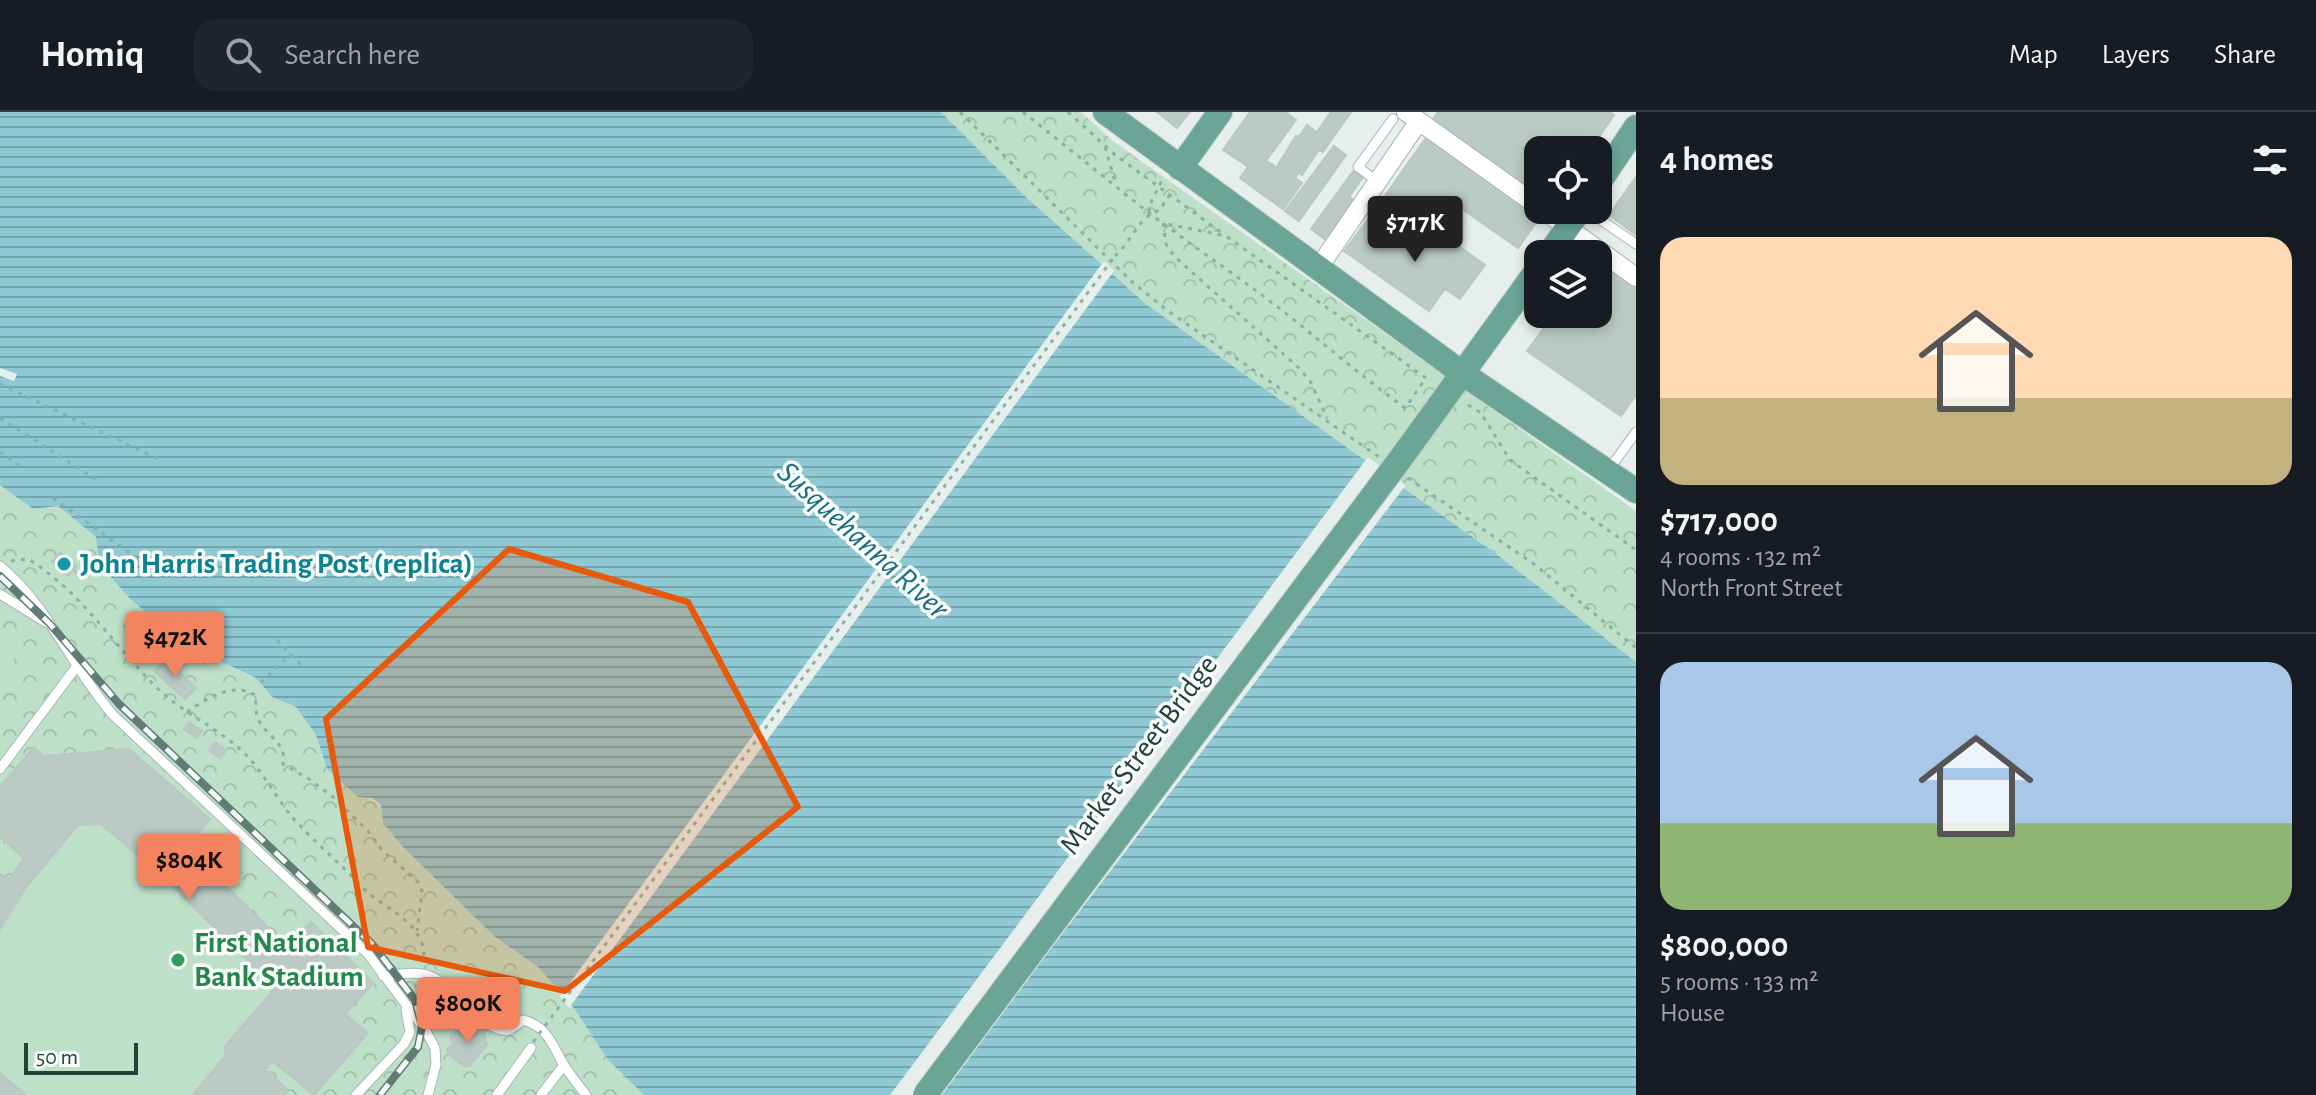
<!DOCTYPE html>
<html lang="en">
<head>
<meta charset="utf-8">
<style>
	body { margin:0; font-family:"Alegreya Sans",sans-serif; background:#20242c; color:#f1f3f6; height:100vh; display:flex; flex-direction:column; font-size:30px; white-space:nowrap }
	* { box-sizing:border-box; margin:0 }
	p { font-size:26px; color:#9ea1a6 }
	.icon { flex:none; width:44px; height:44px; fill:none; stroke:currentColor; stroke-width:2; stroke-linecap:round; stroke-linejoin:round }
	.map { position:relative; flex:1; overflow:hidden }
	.side { display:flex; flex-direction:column; background:#171b24; width:680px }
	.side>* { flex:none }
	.tools { position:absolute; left:1524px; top:24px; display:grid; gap:16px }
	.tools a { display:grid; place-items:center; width:88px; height:88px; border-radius:16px; background:#171b24; box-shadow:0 4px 12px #0003; font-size:40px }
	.scale { position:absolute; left:24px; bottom:20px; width:114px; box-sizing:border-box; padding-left:8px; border:4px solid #24423a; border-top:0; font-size:22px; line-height:28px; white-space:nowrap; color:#24423a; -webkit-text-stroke:6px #f7fbf9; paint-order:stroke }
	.price { position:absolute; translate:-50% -68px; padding:0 18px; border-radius:8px; background:#f4845f; color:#111; font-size:26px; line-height:52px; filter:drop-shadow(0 2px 4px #0008) }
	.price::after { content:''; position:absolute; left:50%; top:48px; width:24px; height:18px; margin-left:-12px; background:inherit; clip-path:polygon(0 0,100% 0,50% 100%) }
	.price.on { background:#222; color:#fff }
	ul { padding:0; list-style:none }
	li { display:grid; align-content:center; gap:16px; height:424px; padding:0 24px }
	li+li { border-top:2px solid #363941 }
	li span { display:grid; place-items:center; height:248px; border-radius:24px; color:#555 }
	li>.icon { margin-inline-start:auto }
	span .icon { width:144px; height:144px; fill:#fffc; stroke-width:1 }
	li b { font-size:34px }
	h2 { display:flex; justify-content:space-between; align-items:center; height:96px; padding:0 24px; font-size:34px }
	header { display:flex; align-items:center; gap:48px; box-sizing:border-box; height:112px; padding:0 40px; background:#171b24; border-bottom:2px solid #363941 }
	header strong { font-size:38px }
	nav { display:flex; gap:44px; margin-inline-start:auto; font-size:28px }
	.search { width:560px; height:72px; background:#20242c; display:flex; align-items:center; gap:20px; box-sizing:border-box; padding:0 28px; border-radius:24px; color:#9ea1a6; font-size:30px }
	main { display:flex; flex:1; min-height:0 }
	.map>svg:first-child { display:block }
	.park { fill:url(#park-crowns) }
	.garden { fill:#bfe0c8 }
	.water { fill:url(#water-rules) }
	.pier { fill:#e6efeb }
	.building { fill:#bbcac4; stroke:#b8c9c2; stroke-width:2 }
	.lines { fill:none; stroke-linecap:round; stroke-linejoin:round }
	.service-casing { stroke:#a8b8b2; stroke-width:11 }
	.minor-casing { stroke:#a8b8b2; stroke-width:20 }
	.primary-casing { stroke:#c2cac8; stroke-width:26 }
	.path { stroke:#86b3a5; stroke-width:3; stroke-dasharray:4 6; stroke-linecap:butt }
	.service { stroke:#fff; stroke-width:9 }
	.minor { stroke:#fff; stroke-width:18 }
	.primary { stroke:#6aa596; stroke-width:24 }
	.rail-casing { stroke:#5f7d75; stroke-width:8 }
	.rail { stroke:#f7fbf9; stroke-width:5; stroke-dasharray:15; stroke-linecap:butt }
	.primary-bridge-casing { stroke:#c2cac8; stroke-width:26; stroke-linecap:butt }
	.path-bridge { stroke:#86b3a5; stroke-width:3; stroke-dasharray:4 6; stroke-linecap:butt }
	.primary-bridge { stroke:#6aa596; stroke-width:24 }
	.marked { fill:#e8590c; fill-opacity:0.2; stroke:#e8590c; stroke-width:6; stroke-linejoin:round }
	.culture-dot { fill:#0f9aa8; stroke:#f7fbf9; stroke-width:3 }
	.leisure-dot { fill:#2e9e5b; stroke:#f7fbf9; stroke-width:3 }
	.labels { text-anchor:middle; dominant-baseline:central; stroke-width:7; stroke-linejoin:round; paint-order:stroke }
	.culture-label { font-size:30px; font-weight:bold; fill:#0d838f; stroke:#f7fbf9; text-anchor:start }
	.street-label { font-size:30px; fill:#24423a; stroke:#f7fbf9 }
	.leisure-label { font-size:30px; font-weight:bold; fill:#27864d; stroke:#f7fbf9; text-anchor:start }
	.water-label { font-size:32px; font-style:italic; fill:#1c6f80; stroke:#f7fbf9 }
</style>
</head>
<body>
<header>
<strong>Homiq</strong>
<div class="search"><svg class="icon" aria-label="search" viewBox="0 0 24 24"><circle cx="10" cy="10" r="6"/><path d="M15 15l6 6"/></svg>Search here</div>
<nav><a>Map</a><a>Layers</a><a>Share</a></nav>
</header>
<main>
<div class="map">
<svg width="1636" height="983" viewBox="0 0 1636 983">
	<defs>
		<pattern id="park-crowns" width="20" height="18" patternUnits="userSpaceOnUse" patternTransform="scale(2)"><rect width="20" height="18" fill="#bfe0c8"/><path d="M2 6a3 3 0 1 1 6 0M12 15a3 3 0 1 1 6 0" fill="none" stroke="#a4c1ad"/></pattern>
		<pattern id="water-rules" width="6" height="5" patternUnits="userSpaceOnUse" patternTransform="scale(2)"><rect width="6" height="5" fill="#8ec9d4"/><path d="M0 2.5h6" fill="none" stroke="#74a5ad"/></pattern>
	</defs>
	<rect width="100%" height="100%" fill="#e6efeb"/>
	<g class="park">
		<polygon points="941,0 1081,0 1113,29 1636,399 1636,550 1499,444 1146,192 1026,85"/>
		<polygon points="0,373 33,397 58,394 96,425 99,452 133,490 196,538 256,566 272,585 296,595 316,623 327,657 381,694 383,711 401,733 495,825 538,855 571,892 608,948 644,983 0,983"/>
	</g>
	<g class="garden">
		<polygon points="0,517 24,531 0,571"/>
		<polygon points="101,712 157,759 275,876 224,934 226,943 193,983 26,983 0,961 0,817 27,774 78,713"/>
	</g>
	<polygon class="water" points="0,0 941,0 1026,85 1146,192 1499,444 1636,550 1636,983 644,983 608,948 571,892 538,855 495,825 401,733 383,711 381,693 372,686 358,685 327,657 316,623 296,595 272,585 256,566 196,538 133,490 99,452 96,425 58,394 33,397 0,373 0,264 14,269 17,262 0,256"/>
	<g class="pier">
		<polygon points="1104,149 1114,159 569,896 560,884"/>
		<polygon points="1368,345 1406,373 1050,838 942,983 890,983"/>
	</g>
	<g class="building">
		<polygon points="1157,0 1190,0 1177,16"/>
		<polygon points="1250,0 1285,0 1247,54 1223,38"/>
		<polygon points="1331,0 1351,0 1323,40 1319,38 1302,63 1299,61 1295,66 1302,71 1283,97 1269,87"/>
		<polygon points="1438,0 1530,0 1494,51 1433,7"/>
		<polygon points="1530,0 1610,0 1614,3 1590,38 1538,38 1538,81 1494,51"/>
		<polygon points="1287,1 1296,8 1266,49 1273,53 1255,77 1240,66"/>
		<polygon points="1307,13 1316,20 1269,87 1255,77 1273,53 1276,56 1296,24 1299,25"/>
		<polygon points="1425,27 1481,64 1422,144 1370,105"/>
		<polygon points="1334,34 1346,43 1299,109 1285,99"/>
		<polygon points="1354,58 1363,65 1349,85 1353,87 1342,102 1347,105 1329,130 1311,117"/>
		<polygon points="1483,60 1542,102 1518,136 1458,94"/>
		<polygon points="1636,65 1636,123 1609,103"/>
		<polygon points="1370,105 1422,144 1439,120 1485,153 1460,187 1445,177 1429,199 1344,139"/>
		<polygon points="1598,144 1636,172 1636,283 1621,304 1527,239 1554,202 1598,202"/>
		<polygon points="60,440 77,454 68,464 52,450"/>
		<polygon points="165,547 196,576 185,587 154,559"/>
		<polygon points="189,610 202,619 197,626 184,617"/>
		<polygon points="215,630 226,638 220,646 209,638"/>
		<polygon points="34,635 44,644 129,637 210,707 186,735 287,834 311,810 374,871 345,902 368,921 314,983 272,949 266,957 244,938 208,983 193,983 226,943 224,935 275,876 157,759 101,712 78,713 27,774 0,817 0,762 9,767 24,746 0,725 0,675"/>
		<polygon points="481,911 488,916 484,921 487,933 470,954 465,955 448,942 447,937 453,931 450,925 455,919 462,920 472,913 476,916"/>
		<polygon points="244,939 287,977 282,983 209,983"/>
		<polygon points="0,961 26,983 0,983"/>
	</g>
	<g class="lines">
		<g class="service-casing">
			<g id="service">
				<polyline points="1378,70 1358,55 1393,7"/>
				<polyline points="1586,98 1636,132"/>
				<polyline points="1608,359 1636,320"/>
				<path d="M 0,454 C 49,494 72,556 113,603 L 368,842 L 426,919 L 435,936 L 436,953 L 428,983"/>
				<polyline points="0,482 47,511"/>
				<polyline points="0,657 77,554"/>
				<path d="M 383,864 C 399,863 416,858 432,865 C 452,872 486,923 508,918 C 513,917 519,911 523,908 C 546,914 552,931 562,950 C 569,962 578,972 586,983"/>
				<polyline points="356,983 404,932 410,920 406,898"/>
				<polyline points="497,983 531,936"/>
				<polyline points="541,983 564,953"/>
			</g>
		</g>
		<g class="minor-casing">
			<g id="minor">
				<polyline points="1406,0 1538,94"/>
				<polyline points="1543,98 1636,165"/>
				<polyline points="1319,155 1419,9"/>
			</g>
		</g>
		<g class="primary-casing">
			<g id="primary">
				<polyline points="1105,0 1462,261 1636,379"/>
				<polyline points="1180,56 1220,0"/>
				<polyline points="1598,72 1636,15"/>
				<polyline points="1549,142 1580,98"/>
				<polyline points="1404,342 1538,157"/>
			</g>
		</g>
		<g class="path">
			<polyline points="960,0 1131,169 1168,199 1379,345"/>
			<path d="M 1023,0 L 1149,101 C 1191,133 1236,163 1279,196 C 1321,229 1361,264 1405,296 L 1426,266 L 1226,124 L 1163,111"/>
			<polyline points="1068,0 1114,42 1222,121"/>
			<polyline points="1105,35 1115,69"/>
			<path d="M 1149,101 C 1150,86 1159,78 1163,65"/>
			<polyline points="1163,111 1166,132 1174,144 1299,256 1310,269 1327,306"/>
			<path d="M 1115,144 C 1131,131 1139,103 1160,98 L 1170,82"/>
			<polyline points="0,272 158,347"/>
			<polyline points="1468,293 1481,301 1510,348 1636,438"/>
			<polyline points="0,306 100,370"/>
			<polyline points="0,340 21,355"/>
			<polyline points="1408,366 1534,452 1636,536"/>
			<polyline points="53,386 148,454"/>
			<path d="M 11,449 L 28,447 C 82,480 113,533 157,576 C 184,602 219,616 245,642 C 264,661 276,686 293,706 C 313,729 337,748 358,771 C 382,798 427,808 424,850"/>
			<polyline points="277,528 305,557"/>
			<polyline points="261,571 290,542"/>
			<path d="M 187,600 C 206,587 233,569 255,583 C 256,591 255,601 259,609 C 268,625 287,631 283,652 L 309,667 L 333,685 L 367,718 L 382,738 L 419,771 L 422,780 L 417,819"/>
		</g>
		<use href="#service" class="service"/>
		<use href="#minor" class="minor"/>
		<use href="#primary" class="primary"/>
		<g class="rail-casing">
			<polyline id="rail" points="0,464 50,512 119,592 373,833 415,888 422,914 418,935 380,983"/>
		</g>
		<use href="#rail" class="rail"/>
		<g class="primary-bridge-casing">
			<polyline id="primary-bridge" points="925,983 1404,342"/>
		</g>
		<polyline class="path-bridge" points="533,930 1115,144"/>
		<use href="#primary-bridge" class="primary-bridge"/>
	</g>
	<path class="marked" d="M 509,437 L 688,490 L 798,695 L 565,879 L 368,835 L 326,607 Z"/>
	<circle class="culture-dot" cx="64" cy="452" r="8"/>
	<circle class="leisure-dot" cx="178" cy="848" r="8"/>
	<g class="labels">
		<g class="culture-label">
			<text x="80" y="452">John Harris Trading Post (replica)</text>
		</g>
		<g class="street-label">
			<text transform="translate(1139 643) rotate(-53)">Market Street Bridge</text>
		</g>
		<g class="leisure-label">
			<text x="194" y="831">First National<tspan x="194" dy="34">Bank Stadium</tspan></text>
		</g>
		<g class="water-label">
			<text transform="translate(863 428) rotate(42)">Susquehanna River</text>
		</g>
	</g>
</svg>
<div class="tools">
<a><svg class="icon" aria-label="locate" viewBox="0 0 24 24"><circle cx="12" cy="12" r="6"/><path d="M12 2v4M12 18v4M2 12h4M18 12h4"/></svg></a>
<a><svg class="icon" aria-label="layers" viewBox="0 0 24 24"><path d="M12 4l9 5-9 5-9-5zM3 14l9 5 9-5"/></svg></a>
</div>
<div class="scale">50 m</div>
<b class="price on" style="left:1415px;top:152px">$717K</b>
<b class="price" style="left:175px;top:567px">$472K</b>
<b class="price" style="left:189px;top:790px">$804K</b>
<b class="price" style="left:468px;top:933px">$800K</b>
</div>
<section class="side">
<h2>4 homes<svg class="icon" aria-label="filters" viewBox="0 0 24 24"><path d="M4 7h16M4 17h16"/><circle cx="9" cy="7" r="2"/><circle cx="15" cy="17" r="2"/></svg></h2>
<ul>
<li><span style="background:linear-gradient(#ffd9b3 65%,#c2b280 0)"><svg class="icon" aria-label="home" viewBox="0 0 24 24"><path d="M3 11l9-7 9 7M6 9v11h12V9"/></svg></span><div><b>$717,000</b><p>4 rooms · 132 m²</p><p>North Front Street</p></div></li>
<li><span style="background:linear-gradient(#a9c7e8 65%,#8fb573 0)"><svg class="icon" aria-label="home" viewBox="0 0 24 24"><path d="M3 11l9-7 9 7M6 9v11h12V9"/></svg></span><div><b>$800,000</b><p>5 rooms · 133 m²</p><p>House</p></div></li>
</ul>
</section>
</main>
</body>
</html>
